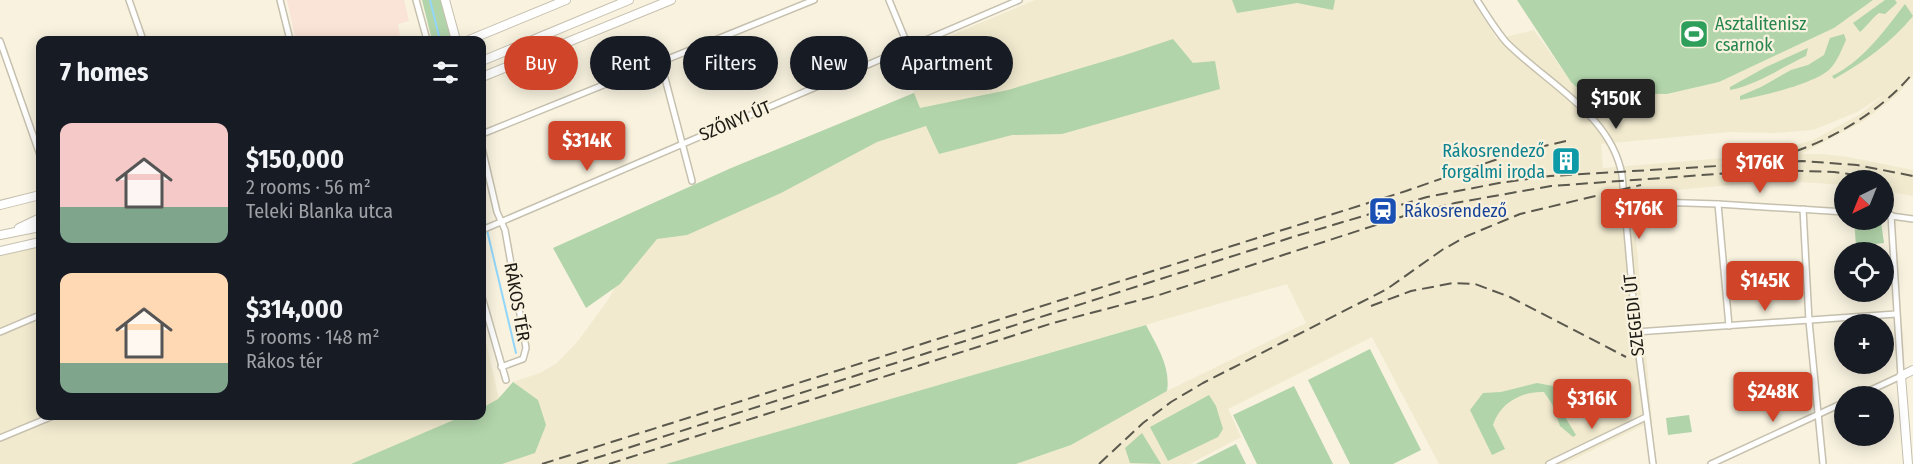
<!DOCTYPE html>
<html lang="en">
<head>
<meta charset="utf-8">
<style>
	body { margin:0; font-family:"Fira Sans Condensed",sans-serif; background:#20242c; color:#f1f3f6; height:100vh; display:flex; flex-direction:column; font-size:22px; white-space:nowrap }
	* { box-sizing:border-box; margin:0 }
	p { font-size:20px; color:#9ea1a6 }
	.icon { flex:none; width:33px; height:33px; fill:none; stroke:currentColor; stroke-width:2; stroke-linecap:round; stroke-linejoin:round }
	.map { position:relative; flex:1; overflow:hidden }
	.sheet { position:absolute; left:36px; top:36px; width:450px; height:384px; display:flex; flex-direction:column; background:#171b24; border-radius:12px; box-shadow:0 3px 15px #0003 }
	.sheet>* { flex:none }
	.guide { position:absolute; left:504px; top:36px; width:570px; height:54px; display:flex; gap:12px }
	.needle { width:39px; rotate:223deg }
	.buttons { position:absolute; left:1834px; top:170px; display:grid; gap:12px }
	.buttons a { display:grid; place-items:center; width:60px; height:60px; border-radius:50%; background:#171b24; box-shadow:0 3px 15px #0003; font-size:30px }
	.price { position:absolute; translate:-50% -51px; padding:0 14px; border-radius:6px; background:#d04529; color:#fff; font-size:20px; line-height:39px; filter:drop-shadow(0 2px 3px #0008) }
	.price::after { content:''; position:absolute; left:50%; top:36px; width:18px; height:14px; margin-left:-9px; background:inherit; clip-path:polygon(0 0,100% 0,50% 100%) }
	.price.current { background:#222; color:#fff }
	ul { padding:0; list-style:none }
	li { display:flex; align-items:center; gap:18px; height:150px; padding:0 24px }
	li span { display:grid; place-items:center; flex:none; width:168px; height:120px; border-radius:12px; color:#555 }
	li>.icon { margin-inline-start:auto }
	span .icon { width:72px; height:72px; fill:#fffc; stroke-width:1 }
	li b { font-size:26px }
	h2 { display:flex; justify-content:space-between; align-items:center; height:72px; padding:0 24px; font-size:26px }
	.pill { padding:0 21px; border-radius:27px; background:#171b24; box-shadow:0 3px 15px #0003; font-size:21px; line-height:54px }
	.pill.current { background:#d04529; color:#fff }
	.map>svg:first-child { display:block }
	.built { fill:#f1eacf; fill-rule:evenodd }
	.education { fill:#fae3d7 }
	.green { fill:#b1d4aa }
	.lines { fill:none; stroke-linecap:round; stroke-linejoin:round }
	.stream { stroke:#92d7fb; stroke-width:2 }
	.street-casing { stroke:#c6c0ae; stroke-width:8 }
	.secondary-casing { stroke:#c6c0ae; stroke-width:10 }
	.primary-casing { stroke:#c6c0ae; stroke-width:10 }
	.street { stroke:#fff; stroke-width:5 }
	.secondary { stroke:#fff; stroke-width:8 }
	.primary { stroke:#fff; stroke-width:8 }
	.rail { stroke:#5b584d; stroke-width:2; stroke-dasharray:12 6; stroke-linecap:butt }
	.labels { text-anchor:middle; dominant-baseline:central; stroke-width:4.5; stroke-linejoin:round; paint-order:stroke }
	.leisure-label { font-size:18px; fill:#27864d; stroke:#f8f2df; text-anchor:start }
	.street-label { font-size:18px; fill:#1e1c15; stroke:#f8f2df }
	.culture-label { font-size:18px; fill:#0d838f; stroke:#f8f2df; text-anchor:end }
	.transit-label { font-size:18px; fill:#164399; stroke:#f8f2df; text-anchor:start }
</style>
</head>
<body>
<div class="map">
<svg width="1913" height="464" viewBox="0 0 1913 464">
	<rect width="100%" height="100%" fill="#f8f2df"/>
	<path class="built" d="M 1035,0 L 1472,0 L 1497,39 L 1534,30 L 1571,82 L 1583,93 L 1667,94 L 1719,82 L 1834,28 L 1873,0 L 1913,0 L 1913,76 L 1898,94 L 1864,121 L 1801,154 L 1822,154 L 1848,157 L 1913,170 L 1913,196 L 1884,191 L 1884,180 L 1845,180 L 1845,185 L 1800,182 L 1730,185 L 1632,194 L 1652,421 L 1564,464 L 1439,464 L 1372,337 L 1228,409 L 1241,437 L 1190,464 L 1016,464 L 1071,445 L 1167,391 L 1306,323 L 1287,284 L 666,464 L 0,464 L 0,255 L 40,246 L 40,416 L 482,416 L 482,324 L 499,399 L 513,382 L 540,373 L 557,363 L 578,341 L 608,300 L 638,243 L 729,169 L 914,93 L 904,55 ZM 1884,95 L 1859,115 L 1813,140 L 1782,149 L 1723,158 L 1603,168 L 1601,144 L 1729,132 L 1774,133 L 1813,130 L 1857,112 Z"/>
	<polygon class="education" points="287,0 404,0 409,21 398,24 400,36 388,40 296,40"/>
	<g class="green">
		<polygon points="422,0 441,0 452,40 432,40"/>
		<polygon points="1232,0 1335,0 1333,10 1297,3 1237,13"/>
		<polygon points="1517,0 1873,0 1834,28 1719,82 1667,94 1583,93 1571,82"/>
		<path d="M 1885,0 L 1895,0 L 1897,3 L 1885,14 L 1879,13 C 1872,18 1867,26 1860,32 L 1853,23 Z"/>
		<path d="M 1905,4 L 1913,16 C 1891,43 1864,62 1834,79 L 1832,76 C 1863,61 1884,31 1905,4 Z"/>
		<path d="M 1844,34 L 1846,40 C 1842,49 1837,62 1830,69 C 1814,84 1762,96 1740,100 L 1740,96 L 1761,87 L 1791,70 L 1808,65 L 1824,55 L 1830,38 Z"/>
		<polygon points="1173,39 1193,63 1215,61 1220,89 1062,134 1012,135 939,154 926,126 877,142 781,193 687,235 657,239 620,284 586,308 553,248 729,169 914,93 920,108 1008,90 1125,55"/>
		<path d="M 1808,48 L 1806,56 C 1780,68 1759,84 1730,90 L 1730,87 L 1766,67 Z"/>
		<polygon points="1854,219 1881,222 1884,243 1856,246"/>
		<path d="M 1146,325 C 1157,346 1171,367 1167,391 L 1071,445 L 1016,464 L 666,464 Z"/>
		<polygon points="1370,349 1421,450 1393,464 1350,464 1308,380"/>
		<polygon points="513,382 538,400 546,425 535,453 502,464 351,464 463,416 482,416 482,408 498,399"/>
		<path d="M 1537,383 L 1553,386 L 1565,397 L 1565,417 L 1576,435 L 1573,437 L 1560,426 L 1552,404 L 1544,392 C 1522,391 1500,403 1493,425 L 1505,449 L 1492,455 L 1470,410 L 1483,393 L 1501,392 Z"/>
		<polygon points="1294,386 1333,464 1257,464 1233,415"/>
		<polygon points="1209,395 1216,406 1223,429 1218,437 1168,461 1150,427"/>
		<polygon points="1689,415 1692,432 1668,435 1666,418"/>
		<polygon points="1142,433 1161,464 1130,463 1125,448"/>
		<polygon points="1236,444 1246,464 1196,464"/>
	</g>
	<g class="lines">
		<g class="stream">
			<polyline points="430,0 440,40"/>
			<polyline points="482,209 516,353"/>
		</g>
		<g class="street-casing">
			<g id="street">
				<polyline points="129,0 143,40"/>
				<polyline points="280,0 290,40"/>
				<polyline points="416,0 427,40"/>
				<polyline points="889,0 908,46"/>
				<path d="M 1477,0 C 1486,14 1495,29 1506,42 C 1546,83 1611,114 1622,175 L 1636,332 L 1653,464"/>
				<polyline points="0,41 40,155"/>
				<polyline points="661,63 692,181"/>
				<polyline points="482,134 814,0"/>
				<polyline points="482,148 497,212 505,230 526,348 523,359 501,367"/>
				<polyline points="1624,201 1718,204 1845,212"/>
				<polyline points="1718,204 1729,326"/>
				<polyline points="1803,209 1809,321 1823,464"/>
				<polyline points="1884,215 1913,219"/>
				<polyline points="482,230 1019,0"/>
				<polyline points="482,297 506,380"/>
				<polyline points="0,332 40,315"/>
				<polyline points="1636,332 1896,314"/>
				<polyline points="1858,396 1901,376 1891,215"/>
				<polyline points="0,438 53,416"/>
				<polyline points="1549,464 1646,417"/>
				<polyline points="1711,464 1845,402"/>
			</g>
		</g>
		<g class="secondary-casing">
			<g id="secondary">
				<polyline points="445,0 456,40"/>
				<polyline points="469,40 566,0"/>
				<polyline points="0,205 40,195"/>
				<polyline points="1908,464 1901,376 1913,370"/>
			</g>
		</g>
		<g class="primary-casing">
			<g id="primary">
				<polyline points="482,61 629,0"/>
				<polyline points="482,77 671,0"/>
				<polyline points="19,228 40,218"/>
				<polyline points="0,235 40,227"/>
				<polyline points="0,251 40,242"/>
			</g>
		</g>
		<use href="#street" class="street"/>
		<use href="#secondary" class="secondary"/>
		<use href="#primary" class="primary"/>
		<g class="rail">
			<path d="M 1778,157 C 1827,143 1880,113 1913,73"/>
			<polyline points="1371,306 1411,291 1453,283 1475,284 1510,297 1626,357"/>
			<polyline points="542,464 1406,191 1518,152 1566,141"/>
			<polyline points="577,464 1296,236 1427,197 1499,183 1550,176 1802,161 1857,165 1913,176"/>
			<polyline points="609,464 1053,323 1159,295 1404,216 1455,203 1551,186 1772,170 1834,172 1878,178"/>
			<polyline points="1099,464 1143,423 1171,402 1203,383 1387,289 1442,250 1467,236 1520,214 1641,185"/>
		</g>
	</g>
	<defs>
		<g id="stadium-square" transform="scale(1.5)"><rect x="-9" y="-9" width="18" height="18" rx="4" fill="#2e9e5b" stroke="#f8f2df"/><path d="M0-5a6.5 5 0 1 0 0 10a6.5 5 0 1 0 0-10ZM-3.5-1.8h7v3.6h-7Z" fill="#fff"/></g>
		<g id="building-square" transform="scale(1.5)"><rect x="-9" y="-9" width="18" height="18" rx="4" fill="#0f9aa8" stroke="#f8f2df"/><path d="M-4-6H4V6H1V3H-1V6H-4ZM-2.5-4.3h1.7v1.8h-1.7ZM.8-4.3h1.7v1.8H.8ZM-2.5-1h1.7V.8h-1.7ZM.8-1h1.7V.8H.8Z" fill="#fff"/></g>
		<g id="station-square" transform="scale(1.5)"><rect x="-9" y="-9" width="18" height="18" rx="4" fill="#1a4fb4" stroke="#f8f2df"/><path d="M-3-6H3Q5-6 5-4V2Q5 4 3 4L4.5 6H3L1.5 4h-3L-3 6H-4.5L-3 4Q-5 4-5 2V-4Q-5-6-3-6ZM-3.5-4v3h7v-3ZM-3.5 1v1.5H-2V1ZM2 1v1.5H3.5V1Z" fill="#fff"/></g>
	</defs>
	<g fill-rule="evenodd">
		<use href="#stadium-square" x="1694" y="34"/>
		<use href="#building-square" x="1566" y="161"/>
		<use href="#station-square" x="1383" y="211"/>
	</g>
	<g class="labels">
		<g class="leisure-label">
			<text x="1715" y="24">Asztalitenisz<tspan x="1715" dy="21">csarnok</tspan></text>
		</g>
		<g class="street-label">
			<text transform="translate(735 121) rotate(-23)">SZŐNYI ÚT</text>
			<text transform="translate(517 302) rotate(80)">RÁKOS TÉR</text>
			<text transform="translate(1634 315) rotate(-96)">SZEGEDI ÚT</text>
		</g>
		<g class="culture-label">
			<text x="1545" y="151">Rákosrendező<tspan x="1545" dy="21">forgalmi iroda</tspan></text>
		</g>
		<g class="transit-label">
			<text x="1404" y="211">Rákosrendező</text>
		</g>
	</g>
</svg>
<div class="buttons">
<a><svg class="needle" viewBox="-14 -14 28 28"><path d="M0-13l5 13h-10z" fill="#e53935"/><path d="M0 13l5-13h-10z" fill="#9ea1a6"/></svg></a>
<a><svg class="icon" aria-label="locate" viewBox="0 0 24 24"><circle cx="12" cy="12" r="6"/><path d="M12 2v4M12 18v4M2 12h4M18 12h4"/></svg></a>
<a>+</a>
<a>−</a>
</div>
<b class="price current" style="left:1616px;top:130px">$150K</b>
<b class="price" style="left:587px;top:172px">$314K</b>
<b class="price" style="left:1760px;top:194px">$176K</b>
<b class="price" style="left:1639px;top:240px">$176K</b>
<b class="price" style="left:1765px;top:312px">$145K</b>
<b class="price" style="left:1773px;top:423px">$248K</b>
<b class="price" style="left:1592px;top:430px">$316K</b>
<div class="guide">
<a class="pill current">Buy</a>
<a class="pill">Rent</a>
<a class="pill">Filters</a>
<a class="pill">New</a>
<a class="pill">Apartment</a>
</div>
<section class="sheet">
<h2>7 homes<svg class="icon" aria-label="filters" viewBox="0 0 24 24"><path d="M4 7h16M4 17h16"/><circle cx="9" cy="7" r="2"/><circle cx="15" cy="17" r="2"/></svg></h2>
<ul>
<li><span style="background:linear-gradient(#f6c9c9 70%,#7fa58c 0)"><svg class="icon" aria-label="home" viewBox="0 0 24 24"><path d="M3 11l9-7 9 7M6 9v11h12V9"/></svg></span><div><b>$150,000</b><p>2 rooms · 56 m²</p><p>Teleki Blanka utca</p></div></li>
<li><span style="background:linear-gradient(#ffd9b3 75%,#7fa58c 0)"><svg class="icon" aria-label="home" viewBox="0 0 24 24"><path d="M3 11l9-7 9 7M6 9v11h12V9"/></svg></span><div><b>$314,000</b><p>5 rooms · 148 m²</p><p>Rákos tér</p></div></li>
</ul>
</section>
</div>
</body>
</html>
